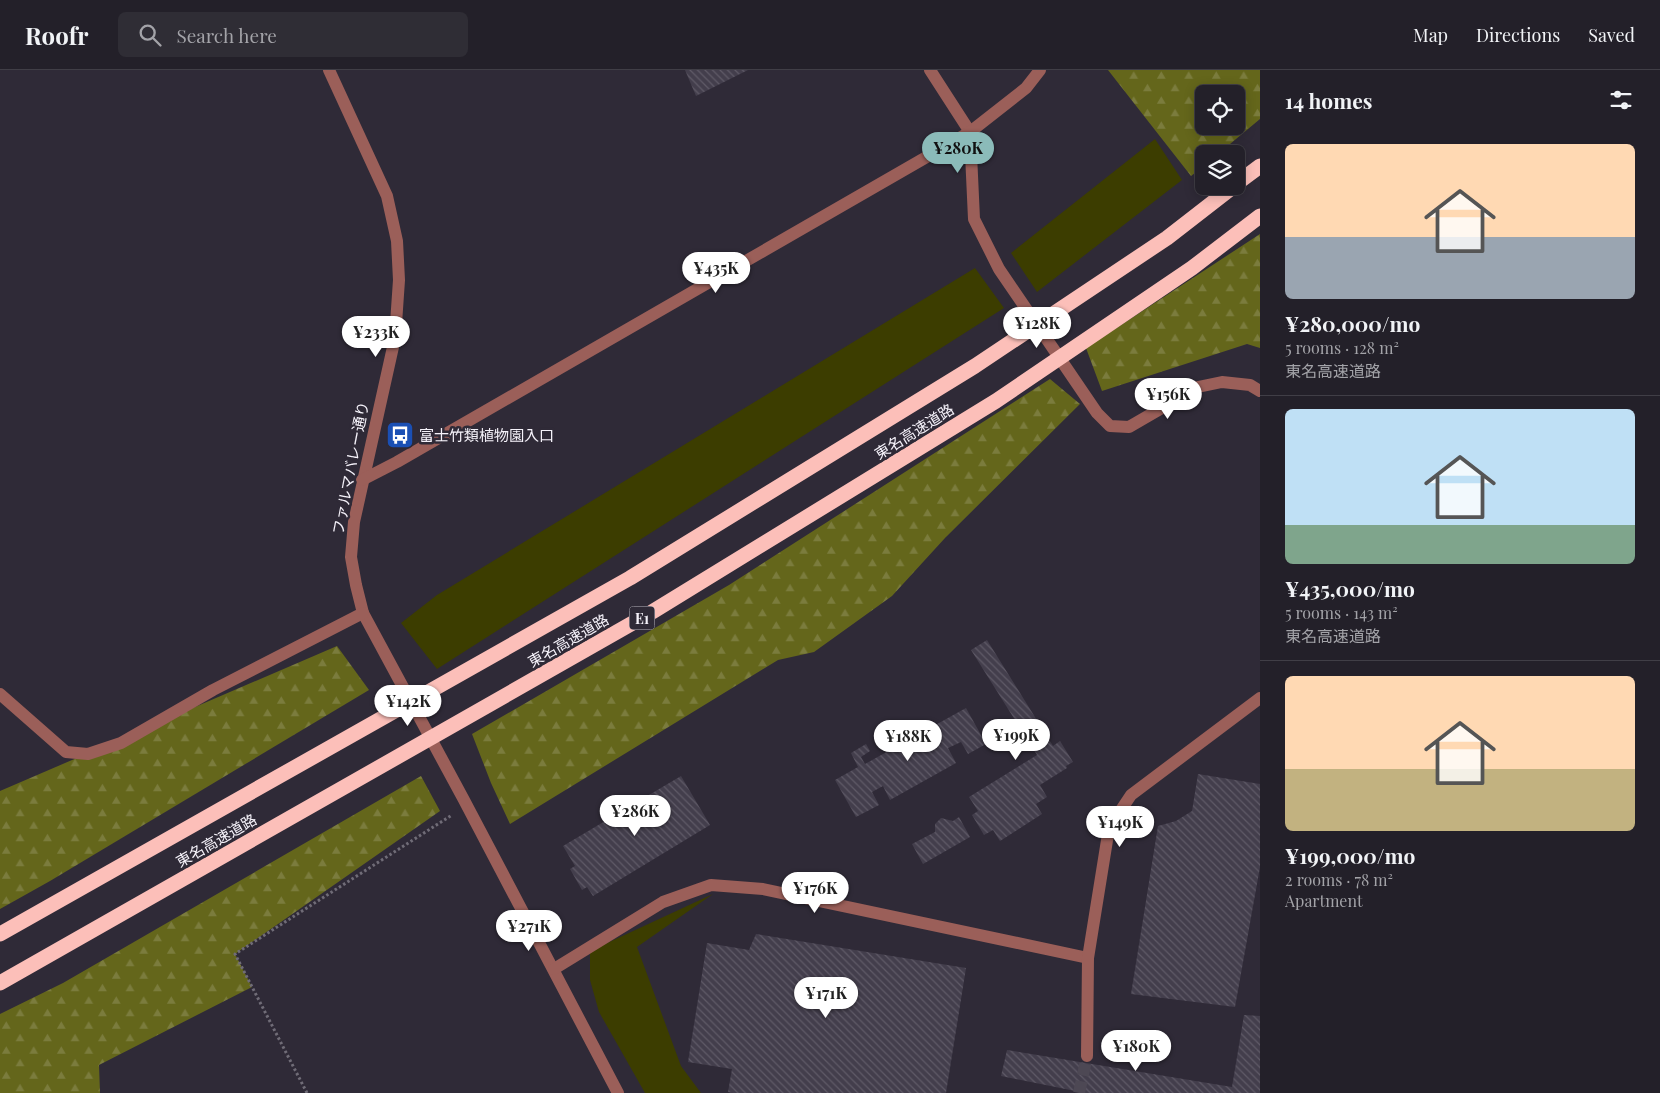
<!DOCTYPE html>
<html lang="en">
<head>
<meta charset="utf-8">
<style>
	body { margin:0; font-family:"Playfair Display","Noto Sans JP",serif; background:#2f2d35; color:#f1f3f6; height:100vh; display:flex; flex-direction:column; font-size:19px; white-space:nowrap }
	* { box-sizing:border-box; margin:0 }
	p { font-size:16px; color:#a3a3a8 }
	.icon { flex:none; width:28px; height:28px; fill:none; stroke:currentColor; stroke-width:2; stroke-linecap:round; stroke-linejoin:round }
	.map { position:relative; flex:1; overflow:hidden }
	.panel { display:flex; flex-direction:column; background:#232029; width:400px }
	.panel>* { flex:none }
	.buttons { position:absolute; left:1195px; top:15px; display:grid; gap:10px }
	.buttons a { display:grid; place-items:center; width:50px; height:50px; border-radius:8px; background:#232029; box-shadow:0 2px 12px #0003,0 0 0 1px #403e46; font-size:25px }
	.price { position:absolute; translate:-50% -42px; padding:0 11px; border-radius:18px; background:#fff; color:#222; font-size:16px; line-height:32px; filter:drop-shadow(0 1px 2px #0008) }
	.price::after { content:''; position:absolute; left:50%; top:30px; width:15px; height:11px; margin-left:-8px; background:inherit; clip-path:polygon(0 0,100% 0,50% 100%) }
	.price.on { background:#8bbbb9; color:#111 }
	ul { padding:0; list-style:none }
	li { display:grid; align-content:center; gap:10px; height:265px; padding:0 25px }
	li+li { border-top:1px solid #403e46 }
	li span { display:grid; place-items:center; height:155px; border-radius:8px; color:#555 }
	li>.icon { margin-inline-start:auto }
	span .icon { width:90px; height:90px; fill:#fffc; stroke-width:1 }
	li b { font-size:21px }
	h2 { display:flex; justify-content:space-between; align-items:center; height:60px; padding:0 25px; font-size:21px }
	header { display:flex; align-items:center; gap:30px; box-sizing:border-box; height:70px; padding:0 25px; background:#232029; border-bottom:1px solid #403e46 }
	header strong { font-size:24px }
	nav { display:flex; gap:28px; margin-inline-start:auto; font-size:18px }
	.search { width:350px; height:45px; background:#2f2d35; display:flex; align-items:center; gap:12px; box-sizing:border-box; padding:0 18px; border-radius:8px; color:#a3a3a8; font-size:19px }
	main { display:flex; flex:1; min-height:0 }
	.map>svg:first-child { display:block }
	.grass { fill:#3c3d00 }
	.forest { fill:url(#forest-firs); fill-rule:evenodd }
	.building { fill:url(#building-back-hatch) }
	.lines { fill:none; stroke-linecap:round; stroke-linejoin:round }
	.minor-tunnel { stroke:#4d4854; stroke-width:12; stroke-dasharray:12 6; stroke-linecap:butt }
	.path { stroke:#706c77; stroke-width:3; stroke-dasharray:2.5 2.5; stroke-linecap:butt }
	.minor { stroke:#9b5f59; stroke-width:12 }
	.highway { stroke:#fcbfb9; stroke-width:15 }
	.labels { text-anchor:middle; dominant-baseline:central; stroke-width:5; stroke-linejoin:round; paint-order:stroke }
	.shield { fill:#2f2a37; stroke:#bab6c0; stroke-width:1 }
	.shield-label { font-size:14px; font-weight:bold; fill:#f5f2fa }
	.street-label { font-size:15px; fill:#f5f2fa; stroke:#2f2a37 }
	.poi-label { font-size:15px; fill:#f5f2fa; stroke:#2f2a37; text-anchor:start }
</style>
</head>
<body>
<header>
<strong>Roofr</strong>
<div class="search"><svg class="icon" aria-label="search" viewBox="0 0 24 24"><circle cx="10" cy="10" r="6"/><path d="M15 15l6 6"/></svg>Search here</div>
<nav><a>Map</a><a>Directions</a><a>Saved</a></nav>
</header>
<main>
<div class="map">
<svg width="1260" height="1023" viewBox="0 0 1260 1023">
	<defs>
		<pattern id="forest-firs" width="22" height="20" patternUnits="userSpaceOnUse" patternTransform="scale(1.25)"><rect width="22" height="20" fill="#64661b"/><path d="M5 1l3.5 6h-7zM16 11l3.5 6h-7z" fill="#7b7c3d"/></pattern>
		<pattern id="building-back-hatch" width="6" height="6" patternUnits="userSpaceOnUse" patternTransform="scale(1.25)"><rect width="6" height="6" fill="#433e4c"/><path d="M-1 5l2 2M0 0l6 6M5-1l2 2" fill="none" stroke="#5f5a67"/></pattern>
	</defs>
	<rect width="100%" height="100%" fill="#2f2a37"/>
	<g class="grass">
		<polygon points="1155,69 1182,110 1037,222 1011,183"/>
		<polygon points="975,198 1004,238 437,599 401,553 437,525"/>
		<polygon points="713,824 637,877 681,996 701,1023 645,1023 599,942 590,910 590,881"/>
	</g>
	<g class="forest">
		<path d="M 1108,0 L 1260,0 L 1260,49 L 1218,84 L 1204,84 L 1204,96 L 1191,106 ZM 1204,24 L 1236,24 L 1236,56 L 1204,56 Z"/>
		<polygon points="1260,164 1260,278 1247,274 1102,321 1086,278"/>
		<polygon points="1050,309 1080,334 945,468 892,526 814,582 778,590 510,754 491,713 472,664 729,515"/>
		<polygon points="337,576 369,620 50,811 0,839 0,721"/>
		<polygon points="421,706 440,741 235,884 252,917 99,995 100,1023 0,1023 0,944 63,913"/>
	</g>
	<g class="building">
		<polygon points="685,0 748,0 696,26"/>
		<polygon points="987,570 1053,676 1060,671 1073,692 1066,696 1067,698 1040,715 1047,727 1036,734 1042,744 1000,771 993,760 984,765 972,745 978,741 969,727 1037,685 971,580"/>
		<polygon points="966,638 986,674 968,684 961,672 948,678 956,693 890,730 883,716 872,722 879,735 856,747 835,710 858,697 851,683 866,674 870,681 861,687 865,694"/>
		<polygon points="1198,704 1260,714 1260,797 1235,937 1131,924 1158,756 1176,751 1192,741"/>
		<polygon points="681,706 710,755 593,826 587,817 582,820 570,799 575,796 563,776"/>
		<polygon points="959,747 970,767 923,794 912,774 935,762 935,754 941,748 953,751"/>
		<polygon points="756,864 966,898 946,1023 733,1023 728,1022 732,999 688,992 707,873 749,880"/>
		<polygon points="1244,945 1260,946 1260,1023 1085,1023 1001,1006 1007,980 1232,1017"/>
	</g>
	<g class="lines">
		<polyline class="minor-tunnel" points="1079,1023 1087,986"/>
		<polyline class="path" points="307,1023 235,884 452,745"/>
		<g class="minor">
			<polyline points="329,0 387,126 397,171 399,210 395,268 354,452 351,487 356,515 363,543 464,730 618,1023"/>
			<polyline points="930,0 970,62 974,149 999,199 1097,343 1110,356 1129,357 1198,317 1222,312 1250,315 1260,321"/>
			<polyline points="362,410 397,392 970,62 1026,18 1040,0"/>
			<polyline points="0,624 66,682 88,684 121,673 213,620 363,543"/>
			<polyline points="554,899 663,832 711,815 763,819 1088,888"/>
			<polyline points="1087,986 1088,888 1109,758 1131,725 1260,628"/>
		</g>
		<g class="highway">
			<polyline points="1236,114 1260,96"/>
			<polyline points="0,864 630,508 975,296 1167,168 1234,116"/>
			<polyline points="0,913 652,542 996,331 1192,198 1260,146"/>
		</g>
	</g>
	<defs>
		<g id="bus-square" transform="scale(1.4375)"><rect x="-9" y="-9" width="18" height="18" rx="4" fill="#1a4fb4" stroke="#2f2a37"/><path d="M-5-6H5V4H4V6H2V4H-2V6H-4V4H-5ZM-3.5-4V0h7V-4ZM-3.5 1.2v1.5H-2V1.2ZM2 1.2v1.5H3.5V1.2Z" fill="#fff"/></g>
	</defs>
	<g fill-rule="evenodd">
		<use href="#bus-square" x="400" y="365"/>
	</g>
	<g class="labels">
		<rect class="shield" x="629.5" y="536.5" width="25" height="23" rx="4"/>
		<g class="shield-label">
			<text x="642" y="548">E1</text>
		</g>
		<g class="street-label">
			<text transform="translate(914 361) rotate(-32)">東名高速道路</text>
			<text transform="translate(350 398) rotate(-79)">ファルマバレー通り</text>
			<text transform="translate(568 570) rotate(-30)">東名高速道路</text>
			<text transform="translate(216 770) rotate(-30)">東名高速道路</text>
		</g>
		<g class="poi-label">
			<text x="419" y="365">富士竹類植物園入口</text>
		</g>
	</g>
</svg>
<div class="buttons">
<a><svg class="icon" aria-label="locate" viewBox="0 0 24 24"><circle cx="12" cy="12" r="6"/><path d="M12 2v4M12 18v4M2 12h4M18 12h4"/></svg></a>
<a><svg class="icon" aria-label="layers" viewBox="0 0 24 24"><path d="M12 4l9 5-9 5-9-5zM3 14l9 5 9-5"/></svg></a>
</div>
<b class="price on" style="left:958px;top:104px">¥280K</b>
<b class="price" style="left:716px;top:224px">¥435K</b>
<b class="price" style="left:1037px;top:279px">¥128K</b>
<b class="price" style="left:376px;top:288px">¥233K</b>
<b class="price" style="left:1168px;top:350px">¥156K</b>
<b class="price" style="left:408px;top:657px">¥142K</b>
<b class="price" style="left:1016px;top:691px">¥199K</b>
<b class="price" style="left:908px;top:692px">¥188K</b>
<b class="price" style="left:635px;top:767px">¥286K</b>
<b class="price" style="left:1120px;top:778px">¥149K</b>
<b class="price" style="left:815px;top:844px">¥176K</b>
<b class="price" style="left:529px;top:882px">¥271K</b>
<b class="price" style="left:826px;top:949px">¥171K</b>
<b class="price" style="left:1136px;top:1002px">¥180K</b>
</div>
<section class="panel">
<h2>14 homes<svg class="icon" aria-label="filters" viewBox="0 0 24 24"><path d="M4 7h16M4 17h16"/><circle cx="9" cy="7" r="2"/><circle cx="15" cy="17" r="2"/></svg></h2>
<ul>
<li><span style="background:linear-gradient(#ffd9b3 60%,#9aa5b1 0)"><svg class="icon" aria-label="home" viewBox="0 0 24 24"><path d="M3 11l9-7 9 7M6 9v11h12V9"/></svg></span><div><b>¥280,000/mo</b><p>5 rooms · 128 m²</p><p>東名高速道路</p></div></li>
<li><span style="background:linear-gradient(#bfe0f5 75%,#7fa58c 0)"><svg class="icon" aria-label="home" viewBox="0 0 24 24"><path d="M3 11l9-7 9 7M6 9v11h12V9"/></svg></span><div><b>¥435,000/mo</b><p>5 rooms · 143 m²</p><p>東名高速道路</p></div></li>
<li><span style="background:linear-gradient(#ffd9b3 60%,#c2b280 0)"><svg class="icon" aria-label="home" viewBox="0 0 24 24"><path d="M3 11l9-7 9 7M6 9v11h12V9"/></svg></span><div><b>¥199,000/mo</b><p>2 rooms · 78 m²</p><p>Apartment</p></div></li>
</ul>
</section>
</main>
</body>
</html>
